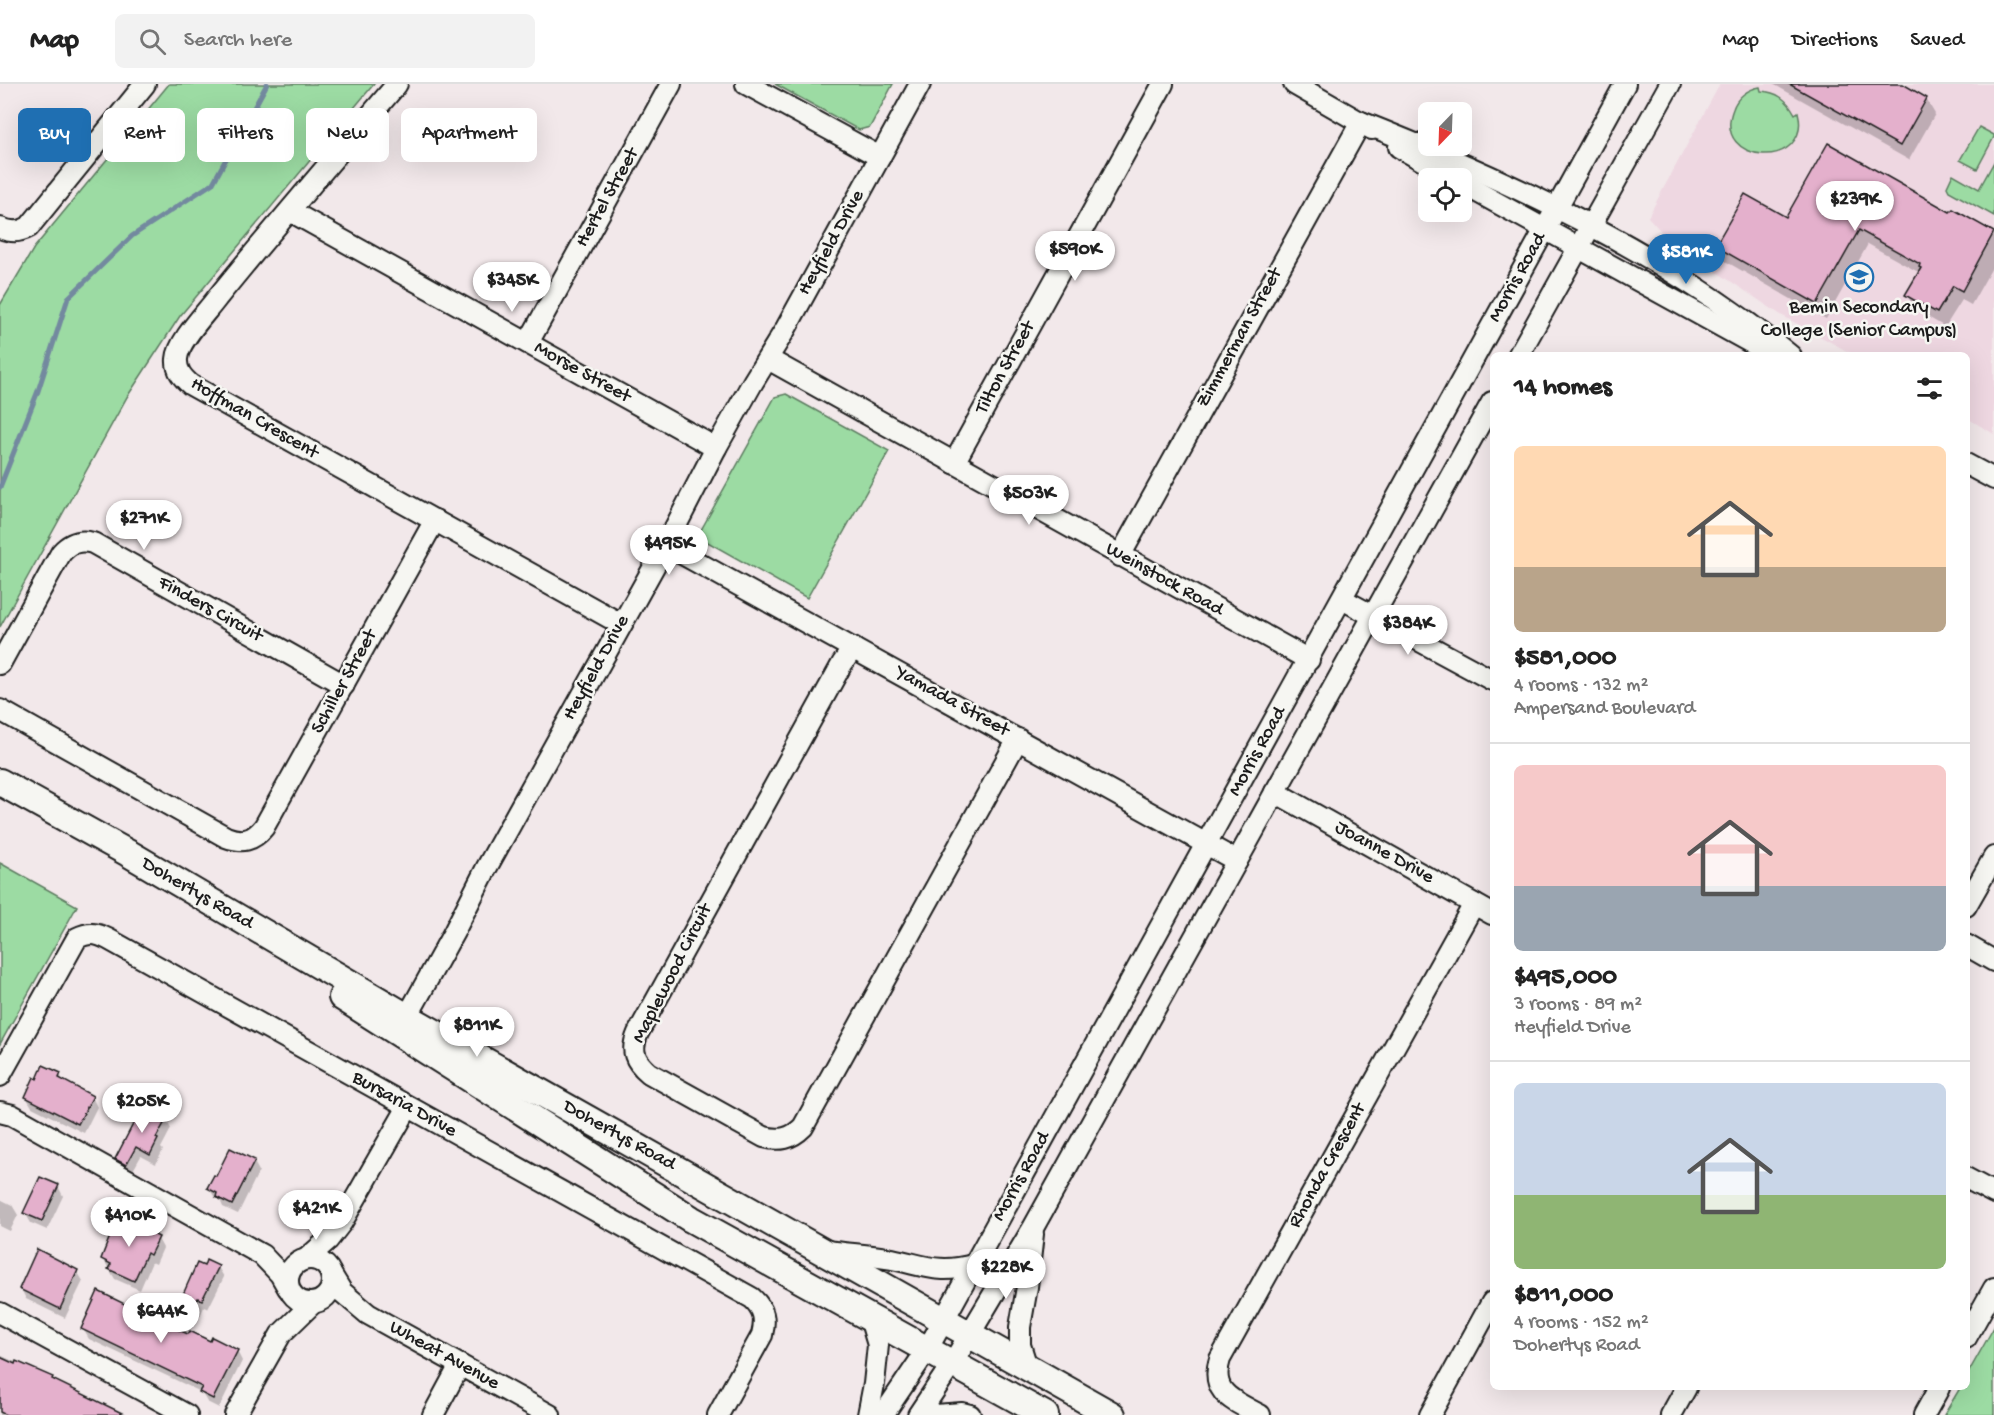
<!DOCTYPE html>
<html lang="en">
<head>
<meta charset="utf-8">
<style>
	body { margin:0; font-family:"Gochi Hand",sans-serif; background:#f2f2f2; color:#222; height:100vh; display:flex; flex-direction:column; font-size:22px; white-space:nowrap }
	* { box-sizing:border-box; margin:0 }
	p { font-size:20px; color:#767676 }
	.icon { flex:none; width:33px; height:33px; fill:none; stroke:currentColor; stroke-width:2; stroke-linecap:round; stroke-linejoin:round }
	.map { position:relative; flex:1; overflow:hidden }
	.details { position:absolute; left:1490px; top:268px; width:480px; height:1038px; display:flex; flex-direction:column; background:#fff; border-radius:9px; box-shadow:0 6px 24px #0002 }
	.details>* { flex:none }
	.banner { position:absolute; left:18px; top:24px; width:570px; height:54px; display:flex; gap:12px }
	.needle { width:39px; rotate:203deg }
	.buttons { position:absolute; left:1418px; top:18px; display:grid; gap:12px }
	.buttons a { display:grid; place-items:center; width:54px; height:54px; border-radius:9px; background:#fff; box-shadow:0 6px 24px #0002; font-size:30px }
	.price { position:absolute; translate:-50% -51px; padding:0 14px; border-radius:21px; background:#fff; color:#222; font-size:20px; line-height:39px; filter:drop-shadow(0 2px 3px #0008) }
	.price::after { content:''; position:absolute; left:50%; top:36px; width:18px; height:14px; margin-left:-9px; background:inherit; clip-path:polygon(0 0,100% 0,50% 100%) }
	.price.current { background:#1f6fb2; color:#fff }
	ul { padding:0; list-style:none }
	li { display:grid; align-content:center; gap:12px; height:318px; padding:0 24px }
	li+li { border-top:2px solid #e0e0e0 }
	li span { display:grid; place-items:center; height:186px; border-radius:9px; color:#555 }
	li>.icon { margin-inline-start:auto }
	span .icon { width:108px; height:108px; fill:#fffc; stroke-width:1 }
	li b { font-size:26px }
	h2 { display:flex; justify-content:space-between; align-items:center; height:72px; padding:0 24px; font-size:26px }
	.pill { padding:0 21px; border-radius:9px; background:#fff; box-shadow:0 6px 24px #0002; font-size:21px; line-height:54px }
	.pill.current { background:#1f6fb2; color:#fff }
	header { display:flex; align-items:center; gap:36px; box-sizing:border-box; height:84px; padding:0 30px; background:#fff; border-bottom:2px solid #e0e0e0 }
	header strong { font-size:28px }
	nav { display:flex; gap:33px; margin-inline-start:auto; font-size:21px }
	.search { width:420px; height:54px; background:#f2f2f2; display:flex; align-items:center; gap:15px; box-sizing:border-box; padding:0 21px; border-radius:9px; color:#767676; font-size:22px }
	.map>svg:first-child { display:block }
	.built { fill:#eed7e1 }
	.green { fill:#9cdba3; stroke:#5c7c60; stroke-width:1.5 }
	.shadow { fill:#0003 }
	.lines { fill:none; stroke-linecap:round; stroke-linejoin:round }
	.stream { stroke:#73899f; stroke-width:5 }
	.building { fill:#e4b0cc; stroke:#1c1c1c; stroke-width:1.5 }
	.minor-casing { stroke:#1c1c1c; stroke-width:24 }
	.major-casing { stroke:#1c1c1c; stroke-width:30 }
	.minor { stroke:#f6f6f2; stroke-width:20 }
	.major { stroke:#f6f6f2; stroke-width:26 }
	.labels { text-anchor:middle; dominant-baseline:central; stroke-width:5; stroke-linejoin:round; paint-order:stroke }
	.street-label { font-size:20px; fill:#1c1c1c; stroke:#f6f6f2 }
	.poi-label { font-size:20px; fill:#1c1c1c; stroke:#f6f6f2 }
</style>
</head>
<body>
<header>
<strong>Map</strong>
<div class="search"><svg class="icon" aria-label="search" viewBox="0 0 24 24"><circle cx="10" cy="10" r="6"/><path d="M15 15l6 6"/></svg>Search here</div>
<nav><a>Map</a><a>Directions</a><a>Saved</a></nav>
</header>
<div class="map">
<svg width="1994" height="1331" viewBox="0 0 1994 1331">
	<rect width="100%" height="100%" fill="#f2e8ea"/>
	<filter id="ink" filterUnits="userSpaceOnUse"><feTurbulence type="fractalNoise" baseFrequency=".0167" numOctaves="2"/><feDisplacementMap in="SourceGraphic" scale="12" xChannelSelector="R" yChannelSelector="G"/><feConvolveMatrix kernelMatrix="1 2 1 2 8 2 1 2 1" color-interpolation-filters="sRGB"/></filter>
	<g filter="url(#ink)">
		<polygon class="built" points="1720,0 1994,0 1994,350 1967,334 1966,272 1854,271 1781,231 1669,156 1648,133"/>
		<g class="green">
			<polygon points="169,0 374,0 180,232 127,313 0,543 0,221 34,164"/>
			<polygon points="775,0 893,0 870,43 859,46"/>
			<path d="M 1760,3 L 1761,7 C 1777,8 1787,15 1795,30 L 1798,28 C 1813,87 1711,82 1733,25 C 1737,13 1748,5 1760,3 Z"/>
			<polygon points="1979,43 1994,51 1994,53 1977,85 1960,76"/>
			<polygon points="1994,78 1994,132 1949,107 1947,103 1953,90 1979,105"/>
			<polygon points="786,310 889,367 807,514 704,456 701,446 775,313"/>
			<polygon points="0,779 77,822 0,960"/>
			<polygon points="1994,1243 1994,1331 1944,1331 1960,1304 1966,1304 1967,1291"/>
		</g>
		<g class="shadow">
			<polygon points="1773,0 1900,0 1926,15 1935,30 1909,76"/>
			<polygon points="1953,127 1994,149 1994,180 1971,221 1962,216 1945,243 1916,226 1907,211 1920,189 1868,160 1826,235 1725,177 1716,162 1787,135 1951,131"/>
			<polygon points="60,991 64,999 92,1013 97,1023 84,1049 32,1023 26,1013"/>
			<polygon points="166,1035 171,1045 161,1064 163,1066 156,1080 141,1072 131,1090 122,1085 117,1075"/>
			<polygon points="254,1078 259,1087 238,1130 223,1123 220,1116 215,1114 209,1104"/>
			<polygon points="58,1102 63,1112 47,1146 31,1139 25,1129"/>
			<polygon points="0,1115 12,1121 18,1131 10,1147 0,1142"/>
			<polygon points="155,1149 163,1164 156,1180 152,1178 140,1206 115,1195 103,1175"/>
			<polygon points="218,1183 224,1193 208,1225 204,1223 200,1232 187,1227 181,1217 204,1184"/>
			<polygon points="77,1187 83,1197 65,1234 26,1215 21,1205"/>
			<polygon points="136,1227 141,1235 167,1247 237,1267 242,1277 219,1324 207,1318 201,1308 89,1255 83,1245"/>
			<polygon points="0,1271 52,1295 54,1298 114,1331 0,1331"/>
		</g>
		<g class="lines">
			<polyline class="stream" points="0,403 38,307 68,214 132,152 213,99 267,0"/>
		</g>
		<g class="building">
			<polygon points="1789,0 1903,0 1927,14 1900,62"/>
			<polygon points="1828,59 1950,128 1953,125 1994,148 1962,207 1953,202 1937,229 1905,211 1921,184 1919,183 1920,180 1859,146 1817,220 1715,162 1745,110 1786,133"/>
			<polygon points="43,981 61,989 59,994 93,1012 78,1040 25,1013 34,993 37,995"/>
			<polygon points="143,1021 167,1034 156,1054 158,1055 150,1071 136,1063 126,1081 115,1075"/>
			<polygon points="230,1064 255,1076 232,1121 216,1113 217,1109 207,1104 214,1091 216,1092"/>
			<polygon points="40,1093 59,1101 42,1137 23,1129"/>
			<polygon points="126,1135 156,1148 155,1151 159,1153 150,1171 147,1169 134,1197 108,1185 111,1180 101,1175 116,1137 123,1140"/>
			<polygon points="37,1165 78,1186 60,1225 19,1205"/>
			<polygon points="206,1176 219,1182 202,1216 198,1214 194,1223 180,1217 197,1179 204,1182"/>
			<polygon points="98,1207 137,1226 135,1230 166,1245 168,1241 188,1250 190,1247 210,1257 212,1253 238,1266 213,1315 199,1308 202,1303 81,1245"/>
			<polygon points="0,1273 15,1280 16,1277 53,1293 52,1295 126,1331 6,1331 0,1328"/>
		</g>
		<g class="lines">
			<g class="minor-casing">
				<g id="minor">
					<path d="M 397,0 C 337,71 275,142 217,214 C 206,229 178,257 177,275 C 176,287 183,294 191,301 L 621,540"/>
					<polyline points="746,0 880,73"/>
					<polyline points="1294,0 1372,45"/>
					<path d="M 1361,38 C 1513,98 1663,168 1791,272"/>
					<polyline points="1399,63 1453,94"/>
					<polyline points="1461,99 1775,272"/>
					<polyline points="290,127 716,364"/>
					<path d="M 0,144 C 11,148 18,149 29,143 L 145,0"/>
					<polyline points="528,259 671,0"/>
					<polyline points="1518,272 1670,0"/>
					<polyline points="768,275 1309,576"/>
					<polyline points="954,379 1163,0"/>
					<polyline points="1966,380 1994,395"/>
					<polyline points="666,461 1237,777"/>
					<polyline points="1120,472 1361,38"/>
					<polyline points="1342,515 1492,596"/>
					<path d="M 853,564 L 842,580 L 638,949 C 630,967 635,977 649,989 L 764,1053 C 780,1057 791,1055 803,1043 L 1018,655"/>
					<path d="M 0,580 L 61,469 C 70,459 79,455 93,459 L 344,601"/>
					<path d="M 0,626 L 226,753 C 242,759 253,757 264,743 L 435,436"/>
					<polyline points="1275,708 1492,830"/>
					<polyline points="1966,822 1994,773"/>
					<polyline points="1966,861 1994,877"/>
					<polyline points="407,933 454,848 487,783 666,461 716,364 753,298 785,246 920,0"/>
					<path d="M 0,992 L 77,854 C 89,848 96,849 108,855 L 752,1214 C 764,1225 766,1235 762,1251 L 718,1331"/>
					<polyline points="0,1028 12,1031 262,1171 280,1190 288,1204"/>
					<polyline points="1966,1094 1994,1109"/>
					<path d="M 827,1167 C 848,1170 870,1171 892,1175 C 926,1182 938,1190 974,1181"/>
					<circle cx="310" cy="1197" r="22"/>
					<polyline points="306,1175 328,1156 342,1138 408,1023"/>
					<polyline points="331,1190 342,1208 368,1230 550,1331"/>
					<polyline points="0,1229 187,1331"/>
					<polyline points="1966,1254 1994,1204"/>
					<polyline points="1027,1283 1020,1261 1020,1243 1027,1203 1033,1150"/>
					<polyline points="235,1331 281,1250 313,1219"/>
					<polyline points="433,1331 460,1281"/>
					<polyline points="868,1331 874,1300 878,1261 870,1234"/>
					<polyline points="883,1331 927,1266 1625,0"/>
					<polyline points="918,1331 952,1280 1033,1144 1492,318"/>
					<polyline points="936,1331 962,1329 970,1331"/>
					<path d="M 1260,1331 C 1235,1317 1209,1310 1220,1275 L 1474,820"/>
					<polyline points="1430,1331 1492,1218"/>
					<polyline points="1671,1331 1686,1304"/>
					<polyline points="1924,1331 1939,1304"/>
				</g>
			</g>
			<g class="major-casing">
				<g id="major">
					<polyline points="0,698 128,769 407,933 1112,1331"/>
					<polyline points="342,913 691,1135 1045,1331"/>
				</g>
			</g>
			<use href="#minor" class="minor"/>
			<use href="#major" class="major"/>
		</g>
	</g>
	<defs>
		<g id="school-ring" transform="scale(1.5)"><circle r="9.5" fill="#f6f6f2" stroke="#1f6fb2" stroke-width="1.5"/><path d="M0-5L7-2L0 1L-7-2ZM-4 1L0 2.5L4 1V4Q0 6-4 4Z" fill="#1f6fb2"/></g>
	</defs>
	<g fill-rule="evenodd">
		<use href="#school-ring" x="1859" y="193"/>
	</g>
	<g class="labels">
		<g class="street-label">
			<text transform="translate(608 114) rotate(-61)">Hertel Street</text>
			<text transform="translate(832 159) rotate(-61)">Heyfield Drive</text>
			<text transform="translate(1518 194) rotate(-61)">Morris Road</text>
			<text transform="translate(1240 254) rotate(-61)">Zimmerman Street</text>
			<text transform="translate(1006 284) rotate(-61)">Tilton Street</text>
			<text transform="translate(582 289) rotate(29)">Morse Street</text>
			<text transform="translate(254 335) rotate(30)">Hoffman Crescent</text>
			<text transform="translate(1164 496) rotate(29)">Weinstock Road</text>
			<text transform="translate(210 526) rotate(29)">Finders Circuit</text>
			<text transform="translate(597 584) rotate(-61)">Heyfield Drive</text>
			<text transform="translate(345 598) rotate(-61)">Schiller Street</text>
			<text transform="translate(952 618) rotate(29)">Yamada Street</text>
			<text transform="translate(1258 668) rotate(-61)">Morris Road</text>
			<text transform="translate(1384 769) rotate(29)">Joanne Drive</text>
			<text transform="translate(197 810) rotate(30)">Dohertys Road</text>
			<text transform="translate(673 890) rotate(-63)">Maplewood Circuit</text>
			<text transform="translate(404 1021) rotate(29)">Bursaria Drive</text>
			<text transform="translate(619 1052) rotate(29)">Dohertys Road</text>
			<text transform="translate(1328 1082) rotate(-61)">Rhonda Crescent</text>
			<text transform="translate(1022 1093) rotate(-61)">Morris Road</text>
			<text transform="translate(444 1272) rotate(29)">Wheat Avenue</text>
		</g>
		<g class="poi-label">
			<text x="1859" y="224">Bemin Secondary<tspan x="1859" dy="23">College (Senior Campus)</tspan></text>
		</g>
	</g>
</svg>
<div class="buttons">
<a><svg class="needle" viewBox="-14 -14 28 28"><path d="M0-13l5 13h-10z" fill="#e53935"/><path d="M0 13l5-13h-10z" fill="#767676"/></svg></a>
<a><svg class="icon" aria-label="locate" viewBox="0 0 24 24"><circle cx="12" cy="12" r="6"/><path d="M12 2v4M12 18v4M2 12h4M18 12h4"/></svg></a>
</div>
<b class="price" style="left:1855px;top:148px">$239K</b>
<b class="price" style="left:1075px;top:198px">$590K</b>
<b class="price current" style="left:1686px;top:201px">$581K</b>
<b class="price" style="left:512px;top:229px">$345K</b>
<b class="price" style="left:1029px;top:442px">$503K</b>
<b class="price" style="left:144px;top:467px">$271K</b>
<b class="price" style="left:669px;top:492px">$495K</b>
<b class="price" style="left:1408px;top:572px">$384K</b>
<b class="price" style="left:477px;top:974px">$811K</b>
<b class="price" style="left:142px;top:1050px">$205K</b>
<b class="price" style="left:316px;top:1157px">$421K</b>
<b class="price" style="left:129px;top:1164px">$410K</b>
<b class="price" style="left:1006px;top:1216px">$228K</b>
<b class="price" style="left:161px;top:1260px">$644K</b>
<div class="banner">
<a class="pill current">Buy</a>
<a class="pill">Rent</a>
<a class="pill">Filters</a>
<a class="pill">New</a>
<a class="pill">Apartment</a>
</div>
<section class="details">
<h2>14 homes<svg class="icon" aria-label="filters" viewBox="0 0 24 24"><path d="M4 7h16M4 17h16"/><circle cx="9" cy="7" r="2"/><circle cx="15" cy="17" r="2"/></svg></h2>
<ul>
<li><span style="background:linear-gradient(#ffd9b3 65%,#b9a48a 0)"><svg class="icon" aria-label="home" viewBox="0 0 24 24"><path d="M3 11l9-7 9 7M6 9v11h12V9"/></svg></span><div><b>$581,000</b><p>4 rooms · 132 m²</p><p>Ampersand Boulevard</p></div></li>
<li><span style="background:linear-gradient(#f6c9c9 65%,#9aa5b1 0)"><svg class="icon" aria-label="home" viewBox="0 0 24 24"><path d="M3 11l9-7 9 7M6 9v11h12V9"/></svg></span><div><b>$495,000</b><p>3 rooms · 89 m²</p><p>Heyfield Drive</p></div></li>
<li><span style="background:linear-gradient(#c9d6e8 60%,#8fb573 0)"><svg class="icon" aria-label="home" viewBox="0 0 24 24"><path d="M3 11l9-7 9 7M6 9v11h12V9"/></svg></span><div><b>$811,000</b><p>4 rooms · 152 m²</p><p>Dohertys Road</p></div></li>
</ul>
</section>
</div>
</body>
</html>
